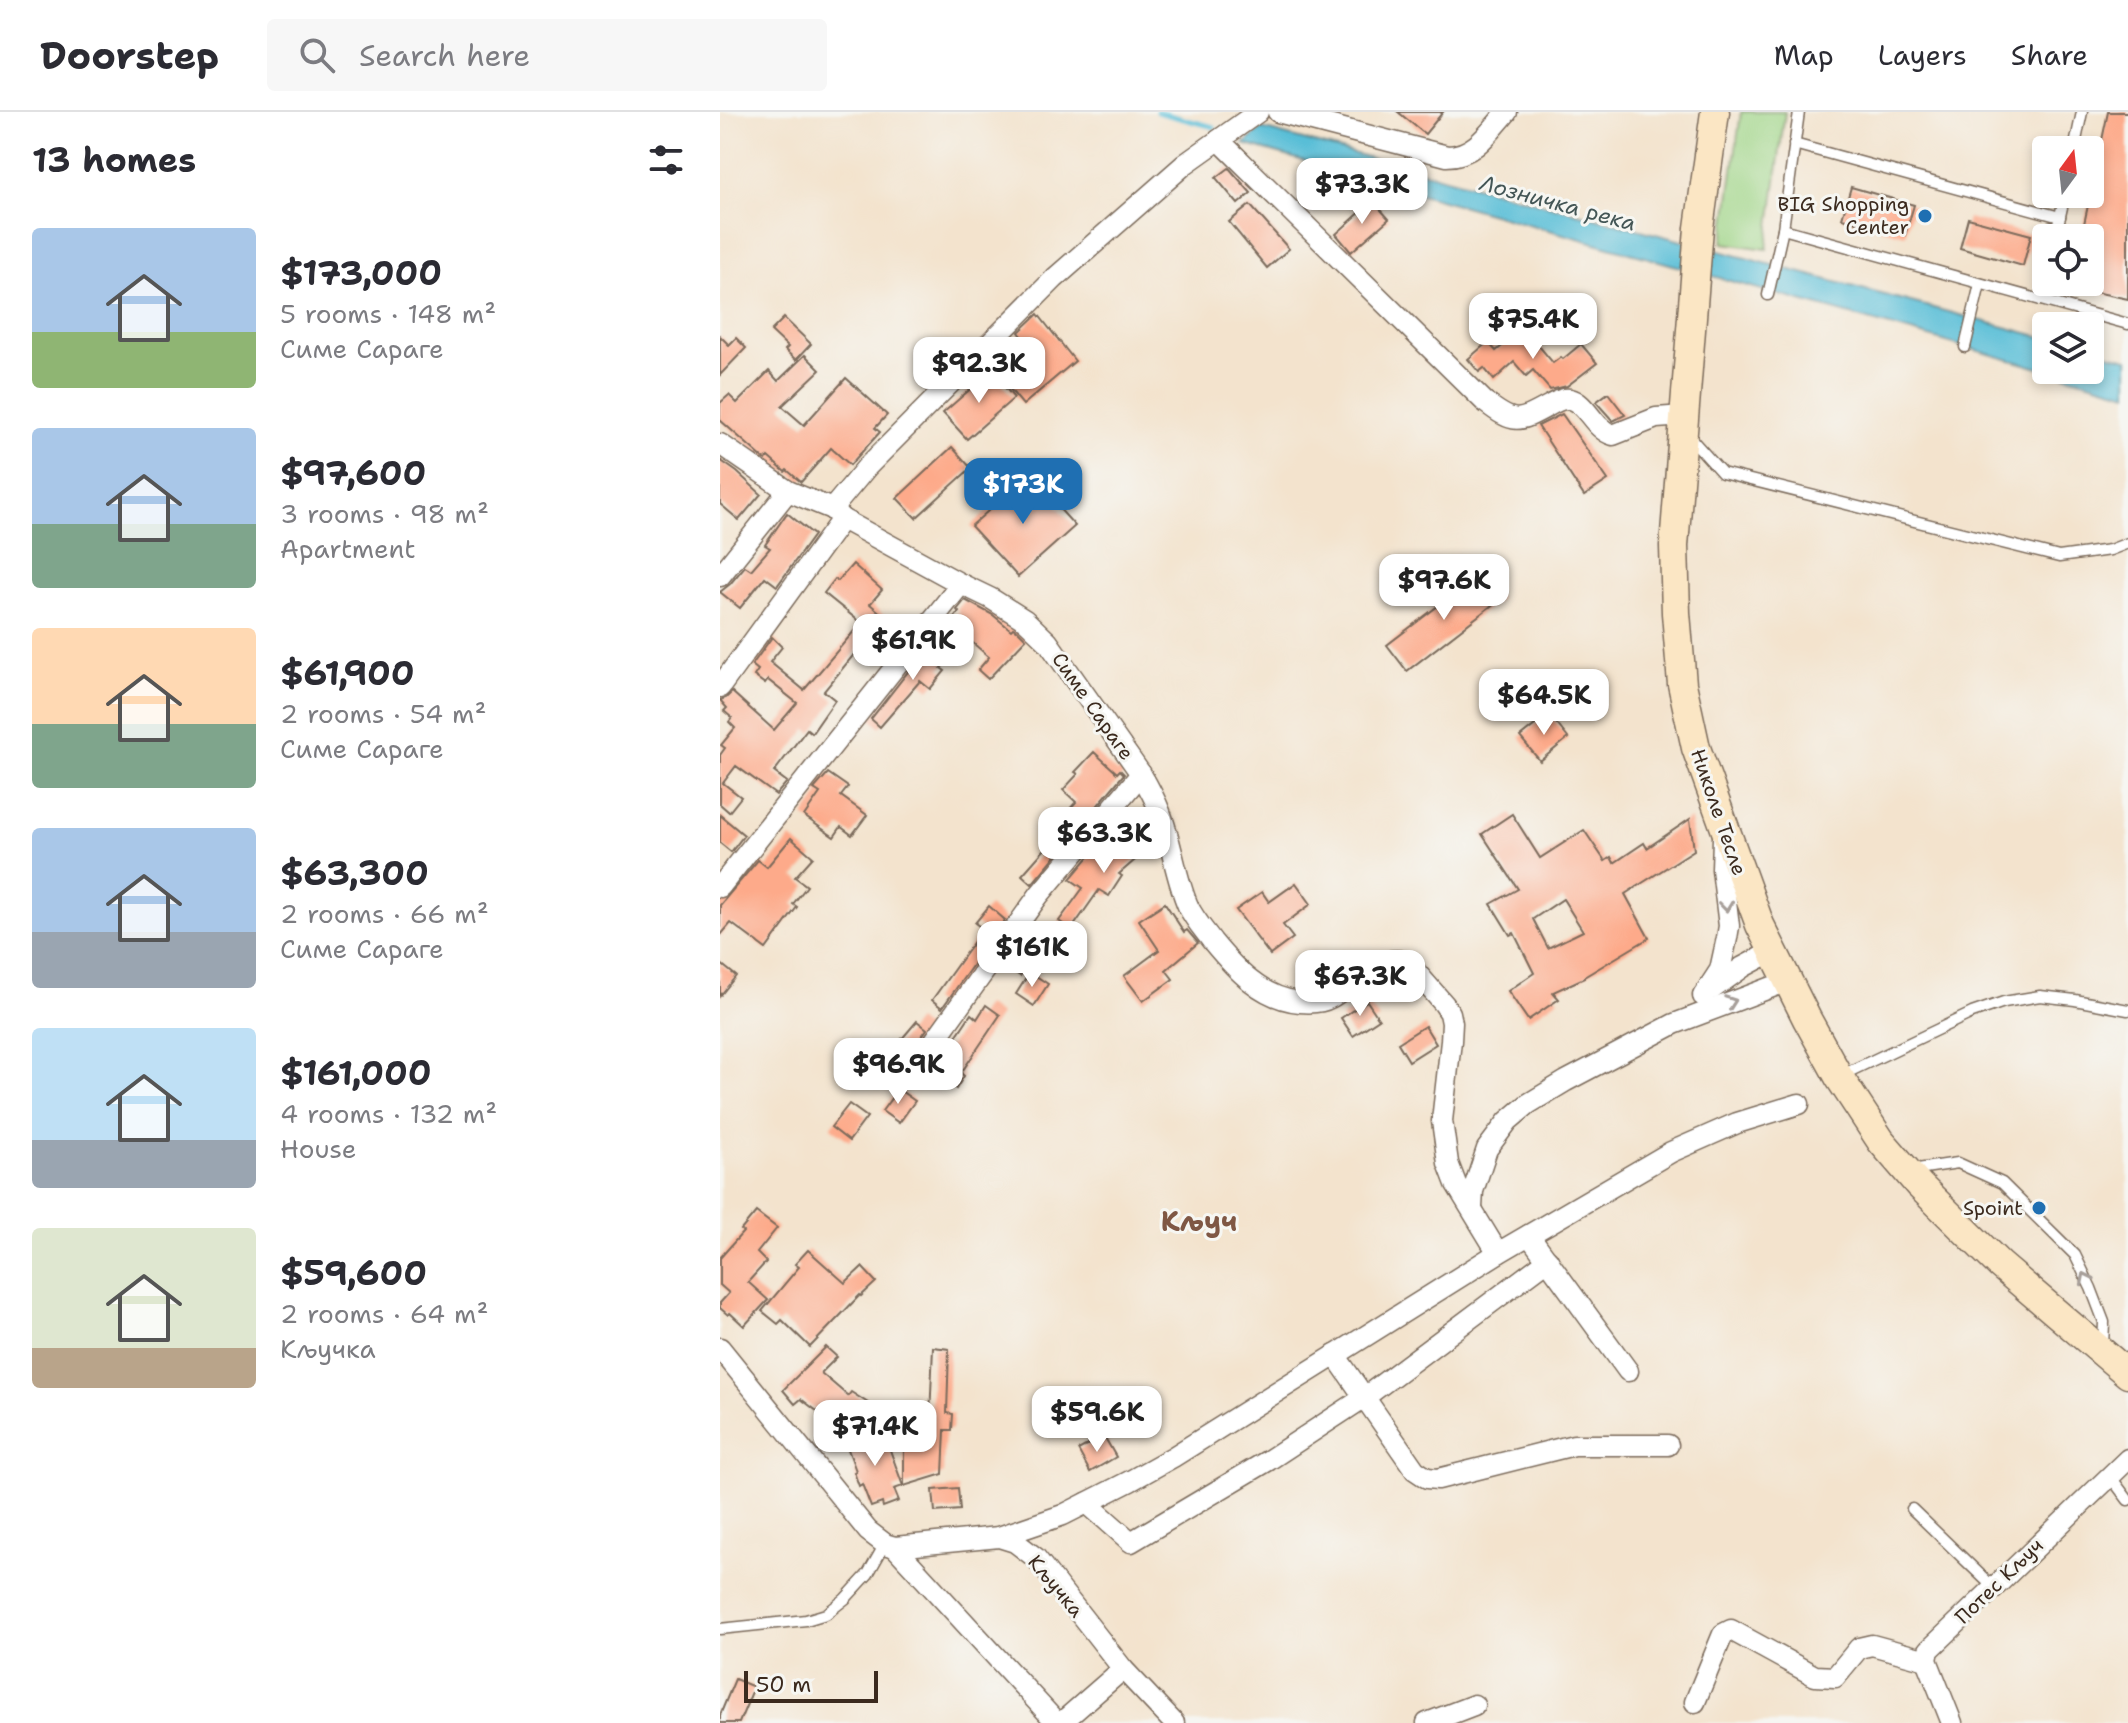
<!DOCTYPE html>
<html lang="en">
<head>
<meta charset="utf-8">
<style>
	body { margin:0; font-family:"Shantell Sans",sans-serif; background:#f7f7f7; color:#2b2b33; height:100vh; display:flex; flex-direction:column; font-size:30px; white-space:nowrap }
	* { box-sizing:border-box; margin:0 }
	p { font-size:26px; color:#7c7c81 }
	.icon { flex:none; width:44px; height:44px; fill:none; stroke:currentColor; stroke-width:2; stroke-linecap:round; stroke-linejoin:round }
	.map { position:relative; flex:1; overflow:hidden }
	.side { display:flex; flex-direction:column; background:#fff; width:720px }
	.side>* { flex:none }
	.needle { width:52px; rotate:15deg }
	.fabs { position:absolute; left:1312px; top:24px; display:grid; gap:16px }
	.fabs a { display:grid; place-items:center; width:72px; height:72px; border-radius:8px; background:#fff; box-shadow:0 4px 12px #0003; font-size:40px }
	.scale { position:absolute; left:24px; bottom:20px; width:134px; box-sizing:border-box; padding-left:8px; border:4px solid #3b2a1e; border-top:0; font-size:22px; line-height:28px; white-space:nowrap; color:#3b2a1e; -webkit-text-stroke:6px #f6f6f2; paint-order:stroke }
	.price { position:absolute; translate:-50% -68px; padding:0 18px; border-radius:16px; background:#fff; color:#222; font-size:26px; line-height:52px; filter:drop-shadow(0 2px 4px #0008) }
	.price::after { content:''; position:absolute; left:50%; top:48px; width:24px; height:18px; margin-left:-12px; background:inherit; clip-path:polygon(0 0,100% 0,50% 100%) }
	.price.current { background:#1f6fb2; color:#fff }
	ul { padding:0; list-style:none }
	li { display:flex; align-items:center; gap:24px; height:200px; padding:0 32px }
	li span { display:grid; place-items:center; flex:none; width:224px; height:160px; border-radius:8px; color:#555 }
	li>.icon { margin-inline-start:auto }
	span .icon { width:96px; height:96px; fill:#fffc; stroke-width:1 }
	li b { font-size:34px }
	h2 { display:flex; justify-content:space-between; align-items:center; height:96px; padding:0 32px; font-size:34px }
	header { display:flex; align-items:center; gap:48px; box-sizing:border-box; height:112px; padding:0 40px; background:#fff; border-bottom:2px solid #e1e1e2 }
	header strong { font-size:38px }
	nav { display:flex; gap:44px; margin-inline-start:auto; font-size:28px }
	.search { width:560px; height:72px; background:#f7f7f7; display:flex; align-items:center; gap:20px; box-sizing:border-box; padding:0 28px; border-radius:8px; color:#7c7c81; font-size:30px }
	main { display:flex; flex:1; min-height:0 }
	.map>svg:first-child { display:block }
	.green { fill:#9ed485; stroke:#6c7f52; stroke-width:2 }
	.water { fill:#59bed7; stroke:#4a747a; stroke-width:2 }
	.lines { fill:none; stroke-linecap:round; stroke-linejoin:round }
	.stream { stroke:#59bed7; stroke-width:5 }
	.building { fill:#fdaa8a; fill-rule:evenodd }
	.lane-casing { stroke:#7b6b5b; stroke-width:13 }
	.street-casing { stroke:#7b6b5b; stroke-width:23 }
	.secondary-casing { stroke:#7b6b5b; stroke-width:31 }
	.lane { stroke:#fff; stroke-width:10 }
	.street { stroke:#fff; stroke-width:20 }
	.secondary { stroke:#fbe6c4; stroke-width:28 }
	.oneway { stroke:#a79f9a }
	.poi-dot { fill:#1f6fb2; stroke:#f6f6f2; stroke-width:3 }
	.labels { text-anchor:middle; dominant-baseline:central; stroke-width:6; stroke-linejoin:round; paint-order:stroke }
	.poi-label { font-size:20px; fill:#3b2a1e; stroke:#f6f6f2; text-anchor:end }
	.street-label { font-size:20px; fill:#3b2a1e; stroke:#f6f6f2 }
	.water-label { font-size:22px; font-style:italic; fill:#445656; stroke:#f6f6f2 }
	.district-label { font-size:28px; font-weight:bold; fill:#7f5744; stroke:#f6f6f2 }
</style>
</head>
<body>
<header>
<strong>Doorstep</strong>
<div class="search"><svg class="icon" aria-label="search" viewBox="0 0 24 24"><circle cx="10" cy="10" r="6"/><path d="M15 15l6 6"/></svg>Search here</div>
<nav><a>Map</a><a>Layers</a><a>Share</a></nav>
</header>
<main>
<section class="side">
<h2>13 homes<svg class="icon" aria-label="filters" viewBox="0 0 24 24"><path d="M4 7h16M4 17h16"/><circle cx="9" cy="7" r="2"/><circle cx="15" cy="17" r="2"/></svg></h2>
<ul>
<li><span style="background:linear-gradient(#a9c7e8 65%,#8fb573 0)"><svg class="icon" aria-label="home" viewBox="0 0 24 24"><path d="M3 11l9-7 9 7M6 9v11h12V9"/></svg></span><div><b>$173,000</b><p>5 rooms · 148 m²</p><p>Симе Сараге</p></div></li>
<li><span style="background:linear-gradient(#a9c7e8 60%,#7fa58c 0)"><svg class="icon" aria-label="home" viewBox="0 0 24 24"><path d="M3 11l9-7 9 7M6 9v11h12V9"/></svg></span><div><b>$97,600</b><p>3 rooms · 98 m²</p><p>Apartment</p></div></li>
<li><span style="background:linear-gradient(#ffd9b3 60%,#7fa58c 0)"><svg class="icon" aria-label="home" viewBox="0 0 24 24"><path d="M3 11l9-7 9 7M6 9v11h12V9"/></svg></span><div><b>$61,900</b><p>2 rooms · 54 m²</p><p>Симе Сараге</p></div></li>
<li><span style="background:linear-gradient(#a9c7e8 65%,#9aa5b1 0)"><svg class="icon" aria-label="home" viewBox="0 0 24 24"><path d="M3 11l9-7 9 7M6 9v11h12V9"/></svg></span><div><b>$63,300</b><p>2 rooms · 66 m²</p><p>Симе Сараге</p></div></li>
<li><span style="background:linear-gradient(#bfe0f5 70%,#9aa5b1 0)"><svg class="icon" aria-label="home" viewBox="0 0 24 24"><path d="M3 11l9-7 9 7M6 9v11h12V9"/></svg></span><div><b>$161,000</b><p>4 rooms · 132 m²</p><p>House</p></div></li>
<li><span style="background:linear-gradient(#dfe7d0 75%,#b9a48a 0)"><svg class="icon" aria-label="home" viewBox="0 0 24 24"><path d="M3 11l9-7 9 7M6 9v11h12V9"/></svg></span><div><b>$59,600</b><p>2 rooms · 64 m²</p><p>Кључка</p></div></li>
</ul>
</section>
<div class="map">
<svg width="1408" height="1611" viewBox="0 0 1408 1611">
	<rect width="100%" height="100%" fill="#f6f6f2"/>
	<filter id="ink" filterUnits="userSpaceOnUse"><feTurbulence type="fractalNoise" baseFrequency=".0125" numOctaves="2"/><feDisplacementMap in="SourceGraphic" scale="16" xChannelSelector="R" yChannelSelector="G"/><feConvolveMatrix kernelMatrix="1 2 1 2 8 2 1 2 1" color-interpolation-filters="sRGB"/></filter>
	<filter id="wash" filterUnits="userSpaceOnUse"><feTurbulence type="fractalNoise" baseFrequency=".006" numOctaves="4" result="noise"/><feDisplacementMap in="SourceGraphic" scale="32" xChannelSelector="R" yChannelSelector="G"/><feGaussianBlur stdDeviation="1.8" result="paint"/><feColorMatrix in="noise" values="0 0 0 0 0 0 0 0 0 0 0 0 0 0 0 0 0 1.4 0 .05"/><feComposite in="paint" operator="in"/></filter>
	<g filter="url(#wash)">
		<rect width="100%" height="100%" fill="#f3e3cd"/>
		<polygon class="green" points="1021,0 1065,0 1047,137 1003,131"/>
		<g class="water">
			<polygon points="542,17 1326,226 1326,258 524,32"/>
			<polygon points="1370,237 1408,247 1408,281 1327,258 1370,258"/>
		</g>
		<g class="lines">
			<polyline class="stream" points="437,0 494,15"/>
		</g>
		<g id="blocks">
			<g class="building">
				<polygon points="678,0 723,0 705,22"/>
				<polygon points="1388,0 1408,0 1408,187 1370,179 1370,126 1361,126"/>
				<polygon points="509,56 531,81 518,92 496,66"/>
				<polygon points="1131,75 1194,93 1185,123 1122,106"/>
				<polygon points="653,89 669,107 631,140 616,122"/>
				<polygon points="530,93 569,137 547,156 509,110"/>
				<polygon points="1248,106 1311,123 1303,154 1240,136"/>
				<polygon points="318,202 355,249 303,293 289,276 321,248 299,220"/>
				<polygon points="64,206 91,232 76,248 65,238 68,235 51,219"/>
				<polygon points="804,216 833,251 841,245 843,247 861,232 877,251 847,274 830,278 813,258 806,264 794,250 774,268 764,256 759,260 748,247 768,230 776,239"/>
				<polygon points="0,224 9,233 16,226 26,236 0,263"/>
				<polygon points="85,243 100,258 62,294 84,313 126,266 167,303 155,316 160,320 130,353 111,336 81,370 67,358 65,360 48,345 46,348 44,347 0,308 0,291 9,283 17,291 49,259 58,269"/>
				<polygon points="271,259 294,286 247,327 223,301"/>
				<polygon points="888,281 905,303 893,309 876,290"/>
				<polygon points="842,302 888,368 864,384 818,314"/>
				<polygon points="232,335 251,356 196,406 177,386"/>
				<polygon points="0,348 17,360 41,382 19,408 0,392"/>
				<polygon points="309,363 355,414 298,465 251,414"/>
				<polygon points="67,401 94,423 57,474 45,465 20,496 0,480 10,472 25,454 31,458 50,436 45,433"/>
				<polygon points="133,452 162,478 150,492 177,515 181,510 189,516 162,550 144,535 143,537 140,535 104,579 115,588 92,621 87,617 54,660 67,670 56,683 16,654 3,671 21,685 9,700 0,692 0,643 5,636 1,633 15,616 9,610 12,606 4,599 7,596 0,588 6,586 12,580 54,618 77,591 48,568 45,572 34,564 38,558 32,553 52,525 62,535 50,550 84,578 141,511 104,481 115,467 118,469"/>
				<polygon points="761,461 780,487 687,559 667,533"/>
				<polygon points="245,488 273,503 291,518 293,516 297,518 306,527 268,567 258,558 269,545 230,511 239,500 237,498"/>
				<polygon points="209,533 228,548 221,556 225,559 210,577 200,569 160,615 151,607"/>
				<polygon points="829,602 848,626 820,649 800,625"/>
				<polygon points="374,640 397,661 400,658 404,662 312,772 302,763 340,720 334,715 356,690 343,678 358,662 355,660"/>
				<polygon points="108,661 128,675 121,684 147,703 132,723 121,715 114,725 84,704 100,681 94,677"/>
				<path d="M 792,702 L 820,746 L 864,718 L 885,749 L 891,745 L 894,751 L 924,731 L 927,736 L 970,707 L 974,738 L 905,782 L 929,826 L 864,865 L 864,866 L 833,880 L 839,887 L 808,908 L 788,879 L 814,861 L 794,821 L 790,823 L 771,792 L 798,777 L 762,722 ZM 843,787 L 863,819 L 828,836 L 813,807 Z"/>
				<polygon points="0,703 24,723 11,740 0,731"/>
				<polygon points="423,716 436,730 399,762 402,764 389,784 379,778 351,818 339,809 363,776 350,767 372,741 384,750"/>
				<polygon points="71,726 93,745 75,765 87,774 73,792 77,795 46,837 11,811 0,824 0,793 38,748 47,755"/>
				<polygon points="576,771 591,792 563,813 573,826 550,843 516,798 542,780 549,790"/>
				<polygon points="445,791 464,820 467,818 478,831 446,858 453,867 423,889 404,864 439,838 419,808"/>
				<polygon points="269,794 285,808 222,896 212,888 263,817 255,811"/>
				<polygon points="321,813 332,822 300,864 285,853 305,824 309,828"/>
				<polygon points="0,851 16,864 0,884"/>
				<polygon points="310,860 328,872 314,894 296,882"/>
				<polygon points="647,889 659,907 633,924 621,906"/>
				<polygon points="266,893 280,903 241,961 244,964 236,977 211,956 227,934 229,935 251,902 257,907"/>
				<polygon points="197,909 207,917 179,955 178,966 175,970 157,956"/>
				<polygon points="705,914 716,932 689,949 678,931"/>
				<polygon points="178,977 195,989 179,1011 162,999"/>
				<polygon points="129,992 147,1005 129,1029 111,1015"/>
				<polygon points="36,1100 57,1116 37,1141 46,1150 28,1170 48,1188 24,1214 10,1201 8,1203 0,1196 0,1191 9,1181 0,1173 0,1146 23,1120 21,1118"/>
				<polygon points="88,1138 125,1171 142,1155 156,1170 141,1184 140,1183 90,1235 62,1208 58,1212 42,1199 79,1155 75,1152"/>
				<polygon points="106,1235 117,1245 101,1261 128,1284 131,1280 151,1293 136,1315 115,1301 113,1295 105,1305 81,1287 75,1292 63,1278"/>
				<polygon points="213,1235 229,1237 227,1301 233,1302 232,1318 225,1318 223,1362 184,1374 184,1305 210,1305"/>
				<polygon points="162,1316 183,1374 174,1377 179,1389 163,1395 162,1391 151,1395 142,1372 139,1374 134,1360 136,1359 125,1329"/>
				<polygon points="384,1324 396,1345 370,1360 358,1338"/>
				<polygon points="238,1376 240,1398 215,1400 213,1378"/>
				<polygon points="15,1567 34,1575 19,1611 0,1611 0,1603"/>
			</g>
		</g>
	</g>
	<g filter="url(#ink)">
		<use href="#blocks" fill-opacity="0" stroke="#7b6b5b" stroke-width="2"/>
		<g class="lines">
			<g class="lane-casing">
				<g id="lane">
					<polyline points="1074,32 1340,105"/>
					<polyline points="1354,38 1362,0"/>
					<polyline points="1063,117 1408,212"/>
					<polyline points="1335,126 1345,82"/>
					<polyline points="1048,183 1063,117 1079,0"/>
					<polyline points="1321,188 1326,166"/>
					<polyline points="1245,235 1260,172"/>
					<polyline points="967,322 1002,361 1339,445 1390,438 1408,431"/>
					<polyline points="1120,964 1252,901 1284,890 1320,884 1355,888 1408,898"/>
					<polyline points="1191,1058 1238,1051 1282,1071 1355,1143 1371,1176 1384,1210 1383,1235"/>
					<polyline points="1390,1364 1408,1388"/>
					<polyline points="1192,1397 1273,1475"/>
					<polyline points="0,1517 86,1508 106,1502 125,1487 148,1462 165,1432"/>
				</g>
			</g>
			<g class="street-casing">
				<g id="street">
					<path d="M 558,0 L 727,44 C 755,44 770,19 787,0"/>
					<path d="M 499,28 L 765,290 C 796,314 799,310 832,292 C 838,289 843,286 850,287 C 867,291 873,317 893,323 L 936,306 L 964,304"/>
					<polyline points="0,332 68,379 112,397 147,355 335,166 465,52 538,0"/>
					<path d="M 112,397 L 122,407 L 241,472 L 270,486 L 305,508 L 328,530 L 421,662 C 428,674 435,687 440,700 C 452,731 455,764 468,794 C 474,807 484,818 492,829 C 515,857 542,887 580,890 C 591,891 601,891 610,886 C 632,874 664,837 689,852 L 724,892 L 730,901 L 732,911 L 731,929 L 722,1009 L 728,1051 L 736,1072 L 778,1141"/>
					<polyline points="0,464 68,379"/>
					<polyline points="0,575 122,407"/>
					<polyline points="0,775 241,472"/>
					<polyline points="992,877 1023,855 1053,839"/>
					<polyline points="983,884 1000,858 1007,826 1009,814 1002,757 1003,726"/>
					<polyline points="190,963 319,783 421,662"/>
					<polyline points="752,1096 753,1079 767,1037 788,1009 808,992 846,969 954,912 1068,869"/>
					<polyline points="809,1123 908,1259"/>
					<polyline points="0,1236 148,1419 165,1432 175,1435 279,1425 295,1430 316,1446 403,1557 454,1611"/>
					<polyline points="615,1243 695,1358 707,1366 718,1367 854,1333 948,1333"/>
					<polyline points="367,1391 411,1430 549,1348 645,1285 828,1148"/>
					<polyline points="279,1425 343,1403 410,1369 453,1345 778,1141 951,1040 1017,1011 1079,992"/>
					<polyline points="175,1435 337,1611"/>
					<polyline points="975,1590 1003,1522 1011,1518 1095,1564 1115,1565 1139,1536 1152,1533 1207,1548"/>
					<polyline points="341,1611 403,1557"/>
					<polyline points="707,1611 754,1593"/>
					<polyline points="1232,1611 1207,1548 1209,1538 1408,1347"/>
				</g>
			</g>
			<g class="secondary-casing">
				<polyline id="secondary" points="995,0 979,116 954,434 956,501 962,572 976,636 1040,813 1087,907 1119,965 1161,1029 1199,1073 1280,1153 1408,1262"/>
			</g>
			<use href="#lane" class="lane"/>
			<use href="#street" class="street"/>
			<use href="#secondary" class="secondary"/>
		</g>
		<defs><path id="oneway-chevron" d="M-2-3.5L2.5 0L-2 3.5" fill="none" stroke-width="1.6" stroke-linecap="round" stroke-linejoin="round" transform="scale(2)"/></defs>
		<g class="oneway">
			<use href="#oneway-chevron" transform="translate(1006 794) rotate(84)"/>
			<use href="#oneway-chevron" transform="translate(1011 890) rotate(-20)"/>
			<use href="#oneway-chevron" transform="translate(1366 1166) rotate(-116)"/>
		</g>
	</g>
	<g class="poi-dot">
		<circle cx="1205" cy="104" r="8"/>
		<circle cx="1319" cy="1096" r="8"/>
	</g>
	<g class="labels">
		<g class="poi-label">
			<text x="1189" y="92">BIG Shopping<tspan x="1189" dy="23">Center</tspan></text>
			<text x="1303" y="1096">Spoint</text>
		</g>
		<g class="street-label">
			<text transform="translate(373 594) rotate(55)">Симе Сараге</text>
			<text transform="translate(999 700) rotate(71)">Николе Тесле</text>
			<text transform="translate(1279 1469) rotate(-44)">Потес Кључ</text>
			<text transform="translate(336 1474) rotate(50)">Кључка</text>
		</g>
		<g class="water-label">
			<text transform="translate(838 91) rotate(15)">Лозничка река</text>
		</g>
		<g class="district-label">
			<text x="479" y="1109">Кључ</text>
		</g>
	</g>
</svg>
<div class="fabs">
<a><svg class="needle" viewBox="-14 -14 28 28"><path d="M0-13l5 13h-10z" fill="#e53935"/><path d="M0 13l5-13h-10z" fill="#7c7c81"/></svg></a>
<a><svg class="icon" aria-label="locate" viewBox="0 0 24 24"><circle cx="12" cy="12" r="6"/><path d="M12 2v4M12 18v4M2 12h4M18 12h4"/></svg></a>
<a><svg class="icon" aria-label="layers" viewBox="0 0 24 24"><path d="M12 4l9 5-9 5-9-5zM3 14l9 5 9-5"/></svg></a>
</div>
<div class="scale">50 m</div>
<b class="price" style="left:642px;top:114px">$73.3K</b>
<b class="price" style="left:813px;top:249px">$75.4K</b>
<b class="price" style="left:259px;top:293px">$92.3K</b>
<b class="price current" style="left:303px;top:414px">$173K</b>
<b class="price" style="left:724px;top:510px">$97.6K</b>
<b class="price" style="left:193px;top:570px">$61.9K</b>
<b class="price" style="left:824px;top:625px">$64.5K</b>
<b class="price" style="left:384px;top:763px">$63.3K</b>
<b class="price" style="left:312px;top:877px">$161K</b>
<b class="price" style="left:640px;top:906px">$67.3K</b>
<b class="price" style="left:178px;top:994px">$96.9K</b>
<b class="price" style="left:377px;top:1342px">$59.6K</b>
<b class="price" style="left:155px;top:1356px">$71.4K</b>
</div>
</main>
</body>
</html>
